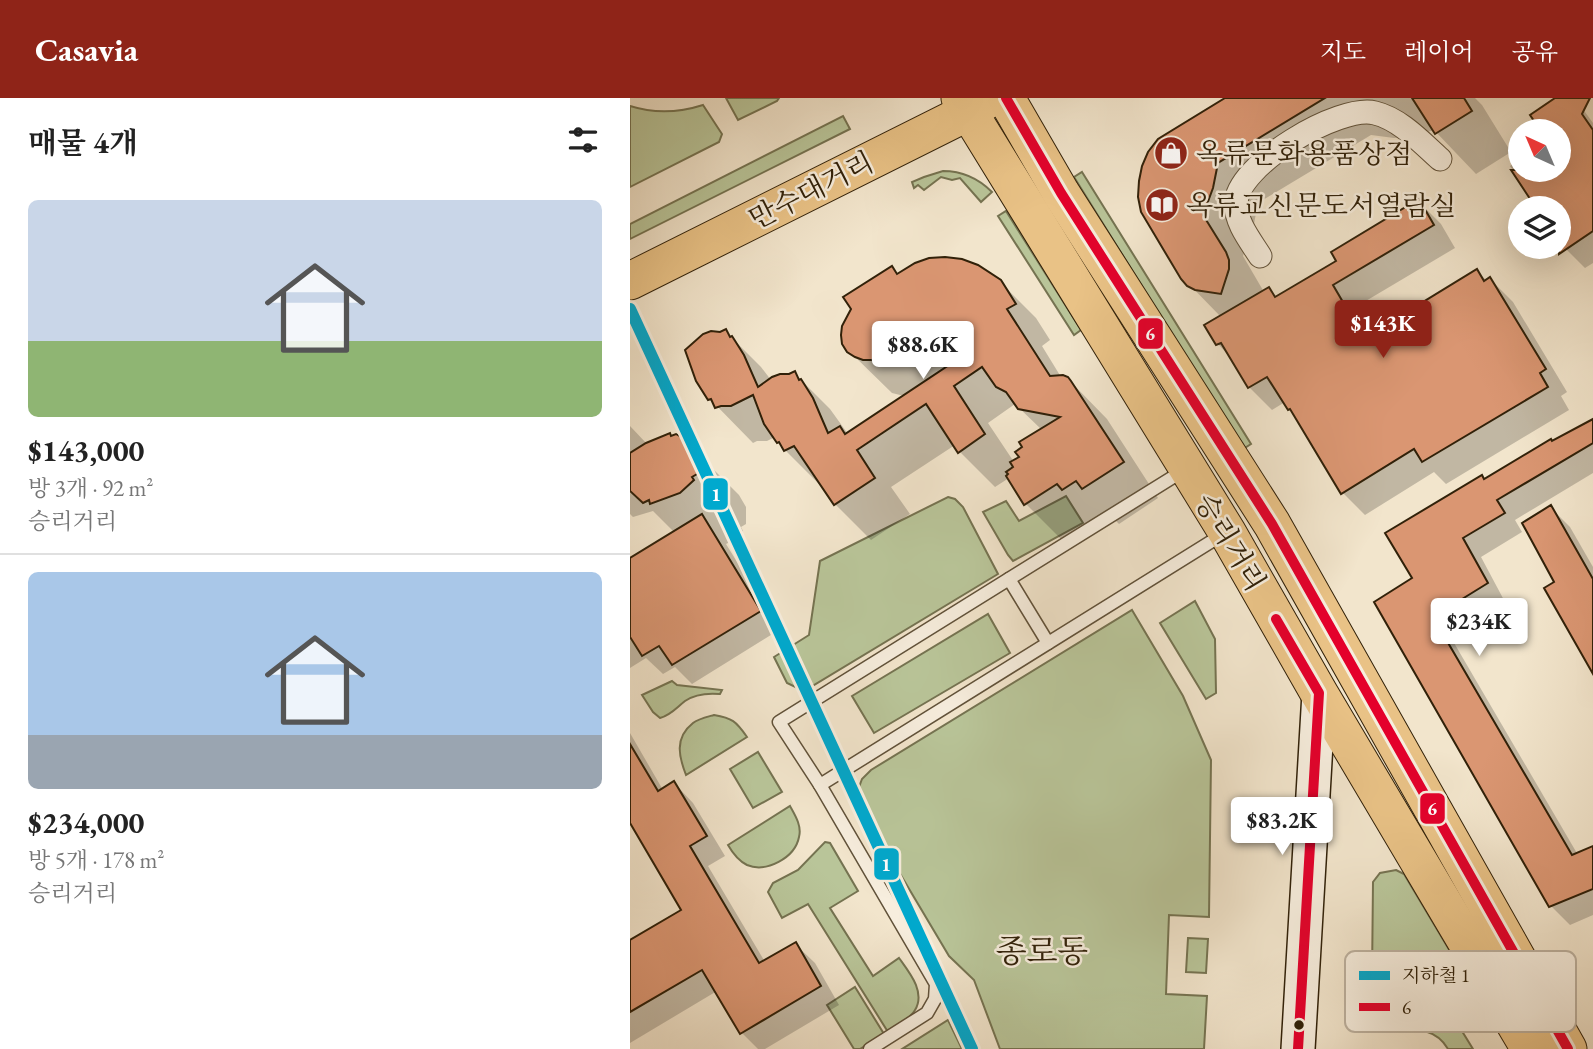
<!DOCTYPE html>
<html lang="ko">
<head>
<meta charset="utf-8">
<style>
	body { margin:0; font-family:"EB Garamond","Noto Serif KR",serif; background:#f6f6f6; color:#222; height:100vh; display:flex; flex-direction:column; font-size:26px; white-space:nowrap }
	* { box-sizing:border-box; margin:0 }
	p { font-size:23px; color:#767676 }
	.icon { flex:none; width:38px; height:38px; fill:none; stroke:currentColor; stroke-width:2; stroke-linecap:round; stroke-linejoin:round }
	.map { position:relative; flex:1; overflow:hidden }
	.panel { display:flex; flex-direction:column; background:#fff; width:630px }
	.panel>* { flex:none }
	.needle { width:46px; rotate:316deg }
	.tools { position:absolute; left:878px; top:21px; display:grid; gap:14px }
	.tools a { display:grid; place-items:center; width:63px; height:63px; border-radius:50%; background:#fff; box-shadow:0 7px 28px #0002; font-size:35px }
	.price { position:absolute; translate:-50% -60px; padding:0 16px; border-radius:7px; background:#fff; color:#222; font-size:23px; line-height:46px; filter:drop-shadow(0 2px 4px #0008) }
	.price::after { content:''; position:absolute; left:50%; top:42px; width:21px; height:16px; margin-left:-10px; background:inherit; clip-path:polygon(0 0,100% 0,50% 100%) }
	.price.selected { background:#8f2418; color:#fff }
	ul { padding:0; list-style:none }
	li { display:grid; align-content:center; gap:14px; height:371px; padding:0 28px }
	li+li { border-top:2px solid #e0e0e0 }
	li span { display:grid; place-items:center; height:217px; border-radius:10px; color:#555 }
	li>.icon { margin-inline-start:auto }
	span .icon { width:126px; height:126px; fill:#fffc; stroke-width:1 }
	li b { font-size:30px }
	h2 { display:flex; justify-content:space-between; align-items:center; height:84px; padding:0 28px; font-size:30px }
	header { display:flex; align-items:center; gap:42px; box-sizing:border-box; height:98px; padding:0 35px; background:#8f2418; color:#fff }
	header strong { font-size:33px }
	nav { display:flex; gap:38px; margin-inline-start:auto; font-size:24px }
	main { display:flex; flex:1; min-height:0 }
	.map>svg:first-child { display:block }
	.green { fill:#b9c599; stroke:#757351; stroke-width:2 }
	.shadow { fill:#0003; fill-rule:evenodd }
	.building { fill:#da9672; stroke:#312109; stroke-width:2 }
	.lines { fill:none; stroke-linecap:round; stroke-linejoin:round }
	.service-casing { stroke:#61523a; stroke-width:15 }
	.minor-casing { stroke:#61523a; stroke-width:25 }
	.secondary-casing { stroke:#312109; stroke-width:36 }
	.primary-casing { stroke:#312109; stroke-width:39 }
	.service { stroke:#f7eede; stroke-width:12 }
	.minor { stroke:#f7eede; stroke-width:23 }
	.secondary { stroke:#f7eede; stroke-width:33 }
	.primary { stroke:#e9c286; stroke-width:37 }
	.bus-1-casing { stroke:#f7eede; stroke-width:16 }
	.bus-1 { stroke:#e4002b; stroke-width:10 }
	.metro-1-casing { stroke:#f7eede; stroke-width:18 }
	.metro-1 { stroke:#00a9ce; stroke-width:12 }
	.bus-dot { fill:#312109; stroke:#f7eede; stroke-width:2.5 }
	.labels { text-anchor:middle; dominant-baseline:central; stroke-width:5; stroke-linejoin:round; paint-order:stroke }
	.poi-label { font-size:28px; fill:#312109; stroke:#f7eede; text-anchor:start }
	.street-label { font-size:28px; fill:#312109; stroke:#f7eede }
	.quarter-label { font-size:32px; fill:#312109; stroke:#f7eede }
	.key { fill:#f7eede; stroke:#bcb09e; stroke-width:2 }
	.key-label { font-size:19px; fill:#312109 }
	.line-badge { stroke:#f7eede; stroke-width:2.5 }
	.badge-label { font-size:19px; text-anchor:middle; font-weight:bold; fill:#fff }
</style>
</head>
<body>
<header>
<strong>Casavia</strong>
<nav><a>지도</a><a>레이어</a><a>공유</a></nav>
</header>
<main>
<section class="panel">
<h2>매물 4개<svg class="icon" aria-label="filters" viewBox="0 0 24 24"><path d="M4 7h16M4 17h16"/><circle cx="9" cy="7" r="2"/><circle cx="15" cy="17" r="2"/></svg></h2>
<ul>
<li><span style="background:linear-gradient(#c9d6e8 65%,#8fb573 0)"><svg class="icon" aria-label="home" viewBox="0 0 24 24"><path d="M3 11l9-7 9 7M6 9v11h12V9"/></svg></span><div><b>$143,000</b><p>방 3개 · 92 m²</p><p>승리거리</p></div></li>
<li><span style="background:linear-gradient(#a9c7e8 75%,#9aa5b1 0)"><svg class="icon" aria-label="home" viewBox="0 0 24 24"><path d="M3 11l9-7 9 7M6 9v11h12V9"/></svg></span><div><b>$234,000</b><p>방 5개 · 178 m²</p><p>승리거리</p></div></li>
</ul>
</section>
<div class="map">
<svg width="963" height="951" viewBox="0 0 963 951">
	<rect width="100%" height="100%" fill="#f2e5cc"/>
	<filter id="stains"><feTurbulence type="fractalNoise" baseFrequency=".00286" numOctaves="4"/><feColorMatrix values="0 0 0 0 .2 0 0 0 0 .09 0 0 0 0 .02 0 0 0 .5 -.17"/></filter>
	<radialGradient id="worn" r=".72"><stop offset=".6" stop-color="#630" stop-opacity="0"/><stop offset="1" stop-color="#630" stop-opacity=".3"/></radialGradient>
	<g class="green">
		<polygon points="96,0 149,0 147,3 108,22"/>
		<path d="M 73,7 L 92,36 L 89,44 L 0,89 L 0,8 C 25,16 48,15 73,7 Z"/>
		<polygon points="213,18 220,31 0,141 0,126"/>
		<path d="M 313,73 C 333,73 348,80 362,94 L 351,104 L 330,80 L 322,82 L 311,79 L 294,92 L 288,87 L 284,90 L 282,84 L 294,79 Z"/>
		<polygon points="452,74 621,346 613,351 444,79"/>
		<polygon points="376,113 451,232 444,237 368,118"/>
		<polygon points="436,398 453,425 383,463 378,457 353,414 376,403 389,423"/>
		<polygon points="318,399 325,401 333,409 368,476 174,593 157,585 144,559 179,537 190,463"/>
		<polygon points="565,503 585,541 586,595 576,601 530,525"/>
		<polygon points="502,512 553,598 581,662 579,819 539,817 536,896 577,898 574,951 370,951 344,882 319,858 225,700 232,681 241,672"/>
		<polygon points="358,516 380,555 244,635 222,598"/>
		<path d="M 42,583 L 47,587 L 92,592 L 90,596 C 78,595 65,596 55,603 C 46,610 41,617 30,620 L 23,614 L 12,597 Z"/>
		<path d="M 84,617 C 102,620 106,623 117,639 L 56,677 C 49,659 44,640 63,625 C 68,621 77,619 84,617 Z"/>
		<polygon points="128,654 152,694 123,710 100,671"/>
		<path d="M 160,708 C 165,717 172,728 169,739 C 165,760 136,775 117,767 C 109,763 102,754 98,747 Z"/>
		<path d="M 195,744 L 200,745 L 228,793 L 200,810 L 243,878 L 269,860 C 279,874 296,894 285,912 C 280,921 266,928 258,934 L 178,806 L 152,820 L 138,794 L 143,785 L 168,772 Z"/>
		<polygon points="766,772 774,776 836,880 808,897 784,905 758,906 756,879 742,880 743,784 750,775"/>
		<polygon points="558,840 578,841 576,875 556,874"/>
		<polygon points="225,889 254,936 230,951 224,951 197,907"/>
		<path d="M 819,912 L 843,951 L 818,951 C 806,930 786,931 765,931 L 766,922 L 795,918 Z"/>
		<polygon points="318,922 332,951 272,951"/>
	</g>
	<g class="shadow">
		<polygon points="598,0 845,0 852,7 881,54 846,76 804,32 781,39 764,40 741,37 628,105 623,131 613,158 634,194 639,191 648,200 709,163 789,104 811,126 825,150 724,210 740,238 847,173 857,183 860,181 883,204 937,294 931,298 939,312 816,386 804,374 735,417 712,394 667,319 655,304 642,312 619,289 603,262 588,246 591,219 553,180"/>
		<polygon points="928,0 942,0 955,14 963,25 963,165 955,170 936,151 929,110 909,110 880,68 891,61 891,72 929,72 929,33 914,33 903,17"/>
		<path d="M 262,171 L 268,177 L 370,184 L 406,220 L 420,242 L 412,248 L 431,279 L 437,280 L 477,321 L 528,400 L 489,426 L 481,418 L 469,427 L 463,421 L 431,441 L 396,406 L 379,380 L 365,389 L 329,353 L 325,347 L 261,389 L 280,416 L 241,442 L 205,406 L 192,387 L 191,388 L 155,352 L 145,339 L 137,343 L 127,343 L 123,345 L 80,301 L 90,235 L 95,233 L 131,269 L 141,282 L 164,275 L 200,311 L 218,336 L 278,297 L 270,297 L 262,295 L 219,253 ZM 385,306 L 412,332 L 395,350 L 391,359 L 384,364 L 358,325 Z"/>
		<polygon points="963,323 963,375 885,422 892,434 851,459 875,504 820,538 948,757 963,750 963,817 940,827 921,808 746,505 784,481 855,382"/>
		<polygon points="0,328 18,347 58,346 109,397 116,409 116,426 111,429 113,433 100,444 96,446 149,532 62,586 45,569 33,576 16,560 0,570 0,462 45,435 23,413 3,419 0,416"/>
		<polygon points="921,410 940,429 963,469 963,572 926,484"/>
		<polygon points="0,635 33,692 44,685 63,705 95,758 78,768 135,864 165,846 185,865 209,907 135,951 128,951 111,934 87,893 0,945 0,844 54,813 0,721"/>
	</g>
	<g class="building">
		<polygon points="595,0 695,0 588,65 583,90 573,117 596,154 599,162 599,171 591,196 565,192 557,188 551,181 511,114 508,99 509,83 512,68 518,54 528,41"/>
		<polygon points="782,0 834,0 842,13 805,36"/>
		<polygon points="925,0 960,0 952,16 963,32 963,133 929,156 929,110 906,110 881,72 929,72 929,33 911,33 900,17"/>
		<polygon points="789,101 804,127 703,187 734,240 847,171 854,183 860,179 916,271 910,275 918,289 792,364 784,351 711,396 660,311 658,312 637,279 618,290 591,245 586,247 574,227 639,189 645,199 706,163 701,154"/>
		<polygon points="315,159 332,161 348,167 371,182 386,206 377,211 420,278 433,277 438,279 441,283 494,364 452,391 446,383 432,392 427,386 394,407 376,378 378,376 376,374 383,369 380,364 389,359 385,354 392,349 389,344 430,319 388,311 376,294 366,289 352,269 324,288 355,336 328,355 296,306 227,352 245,380 204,407 164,348 154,353 149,344 147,345 134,326 123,297 101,308 91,308 85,310 81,301 78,302 66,283 55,252 73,236 81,233 90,234 96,231 100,239 102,238 114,257 128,289 142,279 150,276 159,276 165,273 169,282 171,281 183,300 198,335 210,328 215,336 340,253 287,235 250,258 242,262 233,262 225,259 217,254 212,246 211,237 212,228 221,211 213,199 262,168 267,176 285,165 299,160"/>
		<polygon points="963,321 963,345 867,402 875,415 833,440 858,485 803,519 942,757 963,748 963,791 919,809 744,504 782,480 755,435 852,377 854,381 921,341 922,343"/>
		<polygon points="40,335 41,338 46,336 60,344 66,358 67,376 62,379 64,382 50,395 20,406 19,402 13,405 0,393 0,355 16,345"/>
		<polygon points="921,407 963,481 963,576 914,490 924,484 892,425"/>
		<polygon points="72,416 131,513 42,567 29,548 12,558 0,539 0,460"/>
		<polygon points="0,646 28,693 44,683 77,738 60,748 129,865 166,844 191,888 110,936 72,872 0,914 0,842 51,812 0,725"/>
	</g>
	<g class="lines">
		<g class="service-casing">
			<g id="service">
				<polyline points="556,371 149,624 190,687 595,435"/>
				<polyline points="379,481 418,545"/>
				<polyline points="190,687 306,886 305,901 297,915 240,951"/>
			</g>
		</g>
		<g class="minor-casing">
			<path id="minor" d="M 630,158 C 620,142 606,125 606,106 C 606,67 710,6 745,15 C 770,21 791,44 810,61"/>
		</g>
		<g class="secondary-casing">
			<polyline id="secondary" points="668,951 689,595"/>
		</g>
		<g class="primary-casing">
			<g id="primary">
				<polyline points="330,0 597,434 689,595 900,951"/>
				<polyline points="376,0 431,95 642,426 938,951"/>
				<polyline points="0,183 338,14 357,2"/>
			</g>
		</g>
		<use href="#service" class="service"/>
		<use href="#minor" class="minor"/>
		<use href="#secondary" class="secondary"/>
		<use href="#primary" class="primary"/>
		<g class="bus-1-casing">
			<g id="bus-1">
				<polyline points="376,0 431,95 642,426 938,951"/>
				<polyline points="646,521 689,595 668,951"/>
			</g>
		</g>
		<use href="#bus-1" class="bus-1"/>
		<g class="metro-1-casing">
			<polyline id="metro-1" points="0,211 342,951"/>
		</g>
		<use href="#metro-1" class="metro-1"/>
	</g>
	<defs>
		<g id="shop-disc" transform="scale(1.75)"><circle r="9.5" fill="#8f2418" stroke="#f7eede"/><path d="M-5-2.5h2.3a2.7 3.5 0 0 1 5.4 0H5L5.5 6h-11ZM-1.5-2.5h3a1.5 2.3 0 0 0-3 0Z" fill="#fff"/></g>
		<g id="library-disc" transform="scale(1.75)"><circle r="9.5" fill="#8f2418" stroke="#f7eede"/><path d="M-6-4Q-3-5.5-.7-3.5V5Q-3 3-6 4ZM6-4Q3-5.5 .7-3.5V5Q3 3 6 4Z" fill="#fff"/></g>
	</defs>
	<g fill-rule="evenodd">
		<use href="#shop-disc" x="541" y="55"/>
		<use href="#library-disc" x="532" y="107"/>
	</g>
	<circle class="bus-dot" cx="669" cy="927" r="6"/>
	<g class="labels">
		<g class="poi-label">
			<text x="566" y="55">옥류문화용품상점</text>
			<text x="556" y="107">옥류교신문도서열람실</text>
		</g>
		<g class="street-label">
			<text transform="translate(181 92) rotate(-27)">만수대거리</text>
			<text transform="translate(601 444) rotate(59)">승리거리</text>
		</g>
		<g class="quarter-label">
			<text x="412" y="853">종로동</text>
		</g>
	</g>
	<rect x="715" y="853" width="231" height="81" rx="10" class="key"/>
	<rect x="729" y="873" width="31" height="9" fill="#00a9ce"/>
	<rect x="729" y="905" width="31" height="8" fill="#e4002b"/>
	<g class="key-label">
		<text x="772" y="884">지하철 1</text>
		<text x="772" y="916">6</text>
	</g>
	<g class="line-badge">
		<rect x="507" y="219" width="27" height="33" rx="7" fill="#e4002b"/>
		<rect x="72" y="379" width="27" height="34" rx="7" fill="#00a9ce"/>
		<rect x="789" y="694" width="27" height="33" rx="7" fill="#e4002b"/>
		<rect x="243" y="749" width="27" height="34" rx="7" fill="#00a9ce"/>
	</g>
	<g class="badge-label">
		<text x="520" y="242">6</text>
		<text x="86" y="403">1</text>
		<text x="802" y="717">6</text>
		<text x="256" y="773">1</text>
	</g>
	<rect width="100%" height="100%" filter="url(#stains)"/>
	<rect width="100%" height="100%" fill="url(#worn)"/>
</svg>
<div class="tools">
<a><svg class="needle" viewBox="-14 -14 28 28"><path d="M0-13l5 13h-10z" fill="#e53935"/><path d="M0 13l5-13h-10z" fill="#767676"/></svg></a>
<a><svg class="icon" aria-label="layers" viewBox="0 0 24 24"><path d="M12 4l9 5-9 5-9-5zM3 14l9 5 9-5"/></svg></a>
</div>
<b class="price selected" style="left:753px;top:262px">$143K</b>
<b class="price" style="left:293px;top:283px">$88.6K</b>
<b class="price" style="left:849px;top:560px">$234K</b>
<b class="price" style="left:652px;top:759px">$83.2K</b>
</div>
</main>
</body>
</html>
